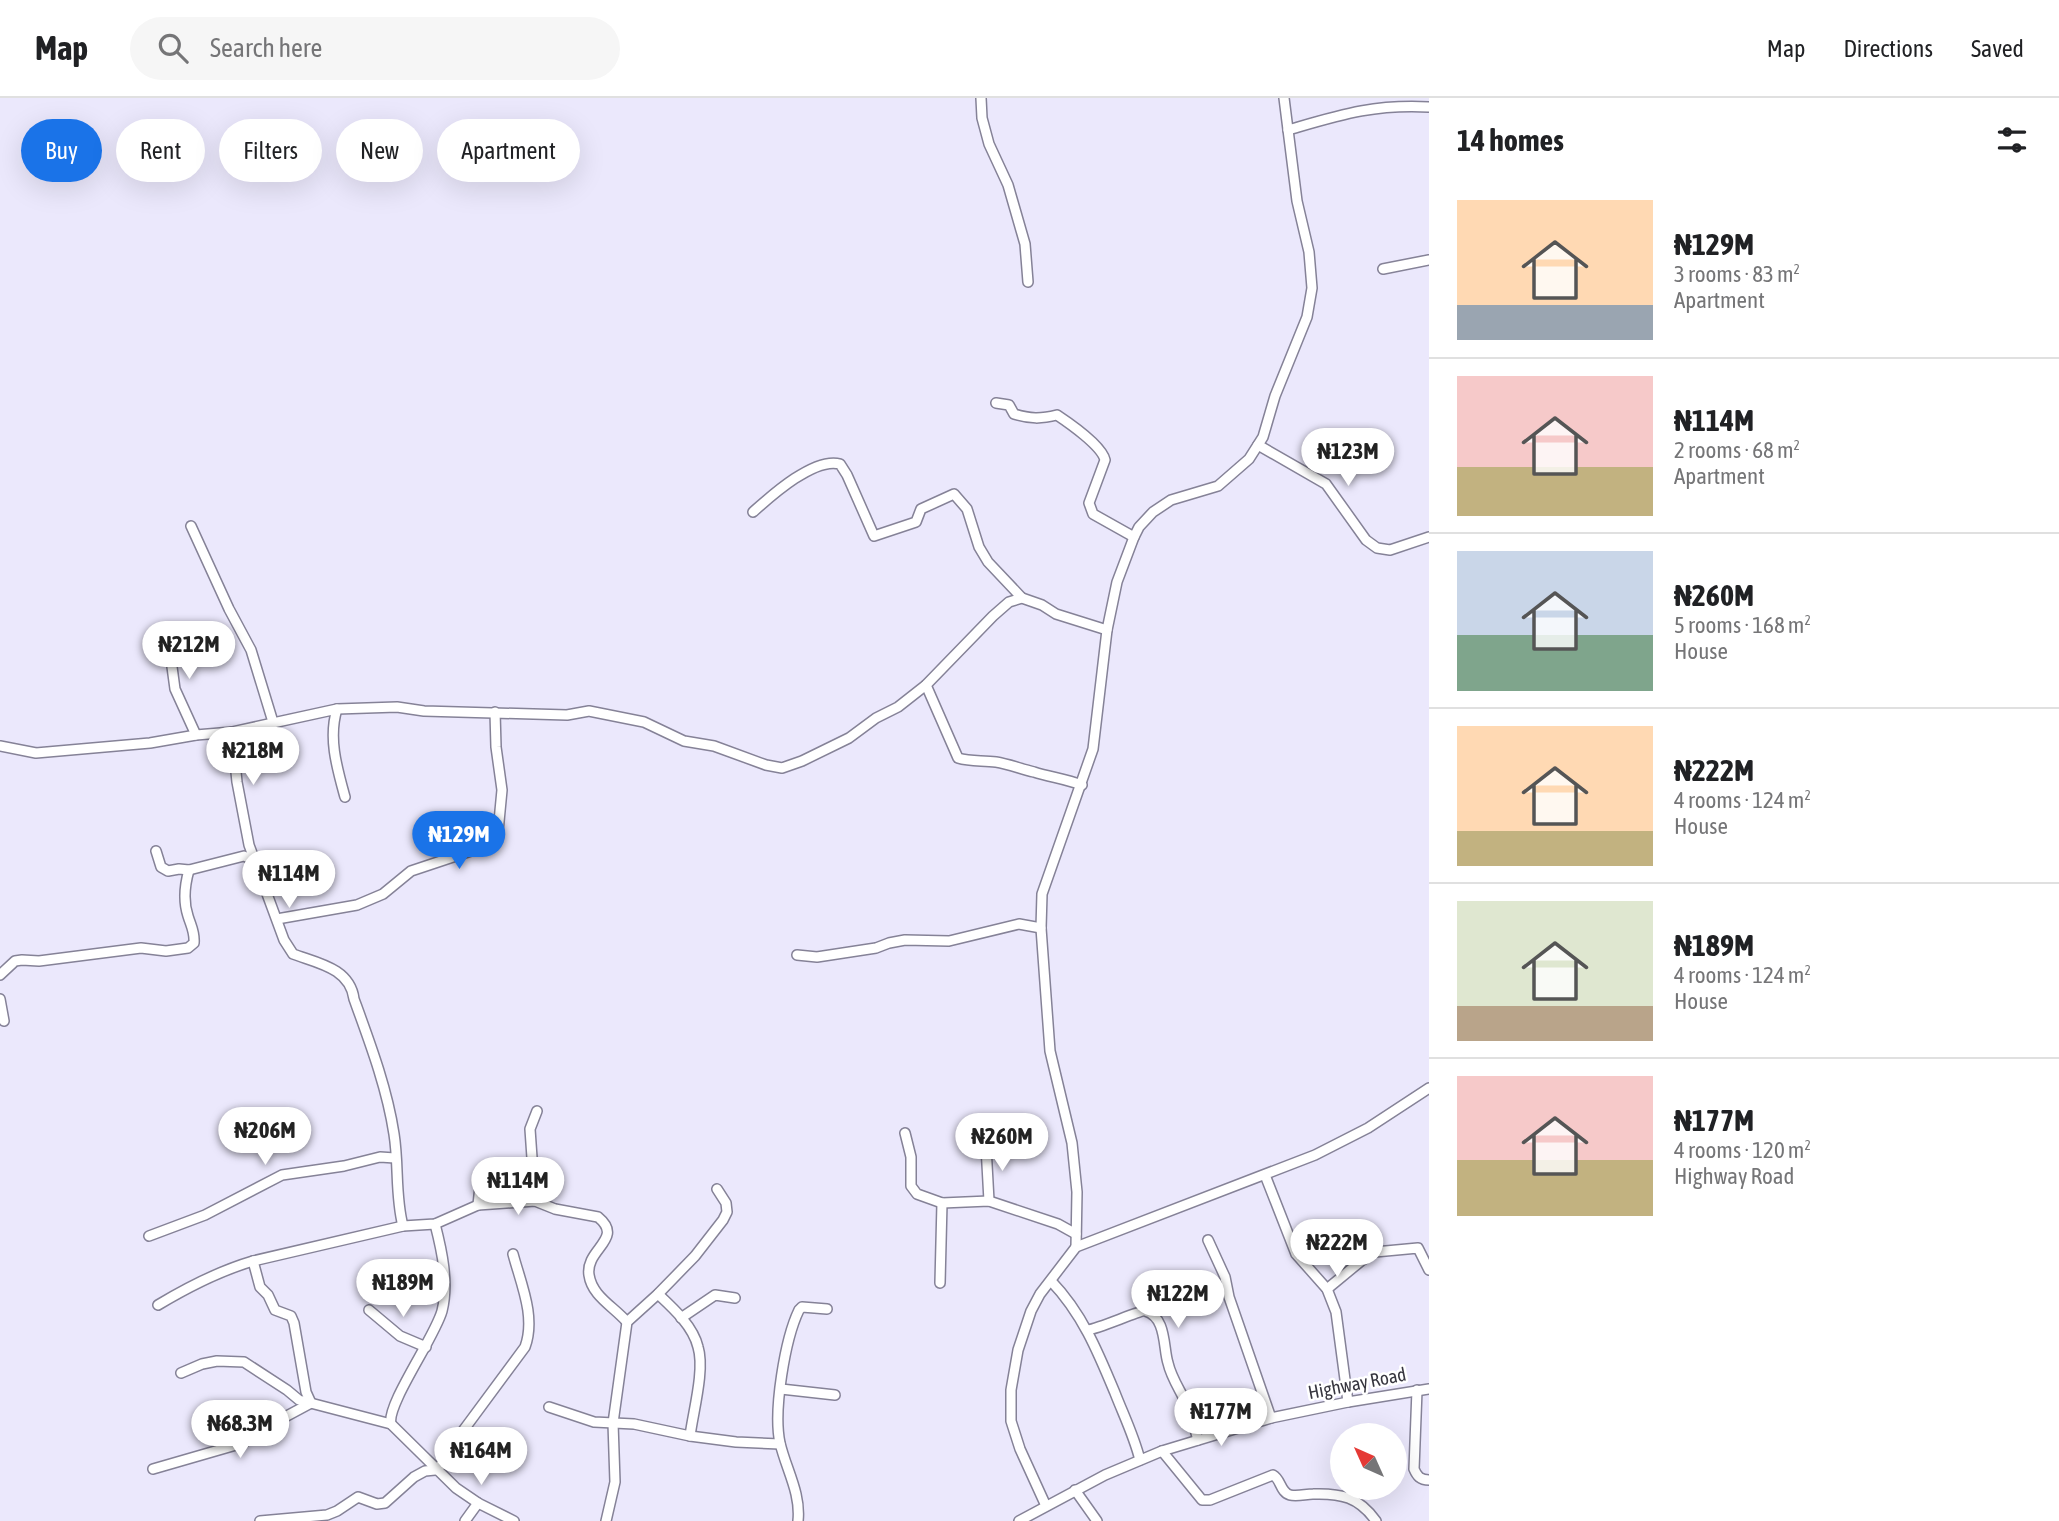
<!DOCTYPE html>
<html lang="en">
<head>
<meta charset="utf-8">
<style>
	body { margin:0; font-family:"Asap Condensed",sans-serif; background:#f6f6f6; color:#202124; height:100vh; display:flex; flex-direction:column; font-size:26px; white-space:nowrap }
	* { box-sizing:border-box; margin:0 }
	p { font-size:23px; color:#757577 }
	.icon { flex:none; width:38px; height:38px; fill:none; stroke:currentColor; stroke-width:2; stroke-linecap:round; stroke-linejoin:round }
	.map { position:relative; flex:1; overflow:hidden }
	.side { display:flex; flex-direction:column; background:#fff; width:630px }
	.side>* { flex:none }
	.banner { position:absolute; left:21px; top:21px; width:665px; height:63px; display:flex; gap:14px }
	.needle { width:46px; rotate:315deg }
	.tools { position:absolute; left:1330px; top:1325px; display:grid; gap:14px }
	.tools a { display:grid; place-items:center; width:77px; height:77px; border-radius:50%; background:#fff; box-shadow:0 7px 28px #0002; font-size:35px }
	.price { position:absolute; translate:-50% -60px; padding:0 16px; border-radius:24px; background:#fff; color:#222; font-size:23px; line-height:46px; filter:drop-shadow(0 2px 4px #0008) }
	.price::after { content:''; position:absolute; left:50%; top:42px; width:21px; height:16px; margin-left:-10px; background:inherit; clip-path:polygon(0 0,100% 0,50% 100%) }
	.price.on { background:#1a73e8; color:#fff }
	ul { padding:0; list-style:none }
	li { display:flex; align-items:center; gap:21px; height:175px; padding:0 28px }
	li+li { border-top:2px solid #e0e0e0 }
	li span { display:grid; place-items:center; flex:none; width:196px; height:140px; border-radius:0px; color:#555 }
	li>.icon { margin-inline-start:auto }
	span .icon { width:84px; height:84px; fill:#fffc; stroke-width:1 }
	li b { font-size:30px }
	h2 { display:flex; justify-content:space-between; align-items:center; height:84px; padding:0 28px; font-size:30px }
	.pill { padding:0 24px; border-radius:32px; background:#fff; box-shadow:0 7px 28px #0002; font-size:24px; line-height:63px }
	.pill.on { background:#1a73e8; color:#fff }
	header { display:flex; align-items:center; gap:42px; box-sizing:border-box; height:98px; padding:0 35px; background:#fff; border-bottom:2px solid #e0e0e0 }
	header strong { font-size:33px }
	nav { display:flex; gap:38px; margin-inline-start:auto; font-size:24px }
	.search { width:490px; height:63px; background:#f6f6f6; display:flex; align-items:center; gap:18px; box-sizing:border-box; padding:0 24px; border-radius:38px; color:#757577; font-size:26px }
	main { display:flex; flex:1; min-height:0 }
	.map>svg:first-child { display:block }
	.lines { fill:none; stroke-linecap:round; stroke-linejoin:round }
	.street-casing { stroke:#858297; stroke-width:12 }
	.street { stroke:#fff; stroke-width:9 }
	.labels { text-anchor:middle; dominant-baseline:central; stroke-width:5; stroke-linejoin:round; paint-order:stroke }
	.street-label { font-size:19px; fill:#37363f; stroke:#fff }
</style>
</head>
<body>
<header>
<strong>Map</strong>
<div class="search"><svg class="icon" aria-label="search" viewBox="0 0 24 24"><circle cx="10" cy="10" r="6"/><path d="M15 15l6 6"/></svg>Search here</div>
<nav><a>Map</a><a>Directions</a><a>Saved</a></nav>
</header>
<main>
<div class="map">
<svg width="1429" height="1423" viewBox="0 0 1429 1423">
	<rect width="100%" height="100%" fill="#ebe8fc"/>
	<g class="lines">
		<g class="street-casing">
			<g id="street">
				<polyline points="981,0 982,20 989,46 1008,87 1025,146 1028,184"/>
				<path d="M 1288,32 C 1340,17 1373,6 1429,9"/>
				<polyline points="1383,171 1429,162"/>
				<path d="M 996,305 L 1009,307 L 1014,316 C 1030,321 1041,321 1057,317 C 1069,325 1102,348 1105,362 L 1089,405 L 1093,416 L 1134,439"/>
				<polyline points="1258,347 1326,386 1366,442 1377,450 1390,452 1429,439"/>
				<path d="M 753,414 C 771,398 814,359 840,366 L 847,377 L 874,438 L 916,424 L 921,411 L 954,396 L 967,411 L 979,449 L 988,464 L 1022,500"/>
				<polyline points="191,428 229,511 251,552 273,624"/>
				<polyline points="167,532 175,591 196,637"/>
				<path d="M 926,587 L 958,660 C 971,664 983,662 996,664 C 1009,666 1021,671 1034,674 C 1050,679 1065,681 1082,687"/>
				<path d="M 337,611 C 328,640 337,670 345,699"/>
				<path d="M 232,634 L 237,684 L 249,747 L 284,842 L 293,856 C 317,865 350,870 354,901 C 370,945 387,990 394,1036 C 399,1067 395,1098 403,1128"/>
				<polyline points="0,648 36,655 150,645 196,637 232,634 337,611 397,609 424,613 567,617 589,613 644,624 684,643 714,648 766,667 782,670 802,663 849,640 876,620 898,609 926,587 993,518 1009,504 1022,500 1042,507 1056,516 1107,532"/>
				<polyline points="156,753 161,769 168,773 179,771 189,772 244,758 255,763"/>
				<polyline points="277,821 357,807 383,796 411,773 489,747 495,743 498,734 502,692 496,649 495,614"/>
				<polyline points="797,857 817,859 876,850 889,845 905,842 949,843 1019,826 1041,830"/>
				<path d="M 0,877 L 15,863 L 22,862 L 39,863 L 141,850 L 166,853 L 188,850 L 194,845 C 195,834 191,828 188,818 C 183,803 185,786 189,772"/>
				<polyline points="0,901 4,923"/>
				<polyline points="905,1035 911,1059 911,1088 917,1096 942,1105 989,1103 1058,1126 1076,1136"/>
				<polyline points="986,1048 989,1103"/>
				<polyline points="1265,1077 1296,1156 1327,1191 1336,1214 1348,1304"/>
				<polyline points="535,1103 530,1031 537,1013"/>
				<polyline points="478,1107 481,1079"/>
				<polyline points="149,1138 205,1117 282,1077 344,1068 380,1059 395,1060"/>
				<polyline points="1208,1142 1225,1179 1229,1199 1271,1320"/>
				<polyline points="1076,1149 1077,1094 1072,1045 1050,953 1041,830 1042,796 1093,651 1107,532 1117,484 1134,439 1139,429 1153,414 1171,402 1218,388 1249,361 1263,339 1275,298 1307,219 1312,190 1309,154 1297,103 1284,0"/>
				<path d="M 1051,1183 C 1082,1215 1098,1254 1115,1295 C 1124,1318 1134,1338 1140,1362"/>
				<polyline points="940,1185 942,1105"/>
				<polyline points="1327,1191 1361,1163 1375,1154 1418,1150 1429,1172"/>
				<path d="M 658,1196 C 673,1210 693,1228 698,1249 C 705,1272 693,1314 690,1338"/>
				<path d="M 158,1207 C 188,1189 219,1173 253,1163 L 403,1128 L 435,1126 L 478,1107 L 535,1103 L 555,1111 L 598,1119 C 625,1141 585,1151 589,1177 C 592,1198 613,1208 627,1224"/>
				<polyline points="369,1212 400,1238 426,1249"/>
				<polyline points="681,1220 715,1197 735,1200"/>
				<path d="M 1088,1232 C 1100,1230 1141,1212 1145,1213 C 1167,1219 1163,1250 1168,1265 C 1171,1279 1180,1292 1186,1305 C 1192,1317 1194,1329 1198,1342"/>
				<polyline points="181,1275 202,1266 217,1263 244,1264 287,1292 299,1302 391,1326 456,1390 478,1405 514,1423"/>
				<polyline points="781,1291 835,1297"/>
				<path d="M 1417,1292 L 1414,1371 C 1417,1378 1420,1382 1429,1382"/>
				<polyline points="549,1309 594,1324 634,1326 690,1338 736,1344 780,1346"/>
				<path d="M 391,1326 C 386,1307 435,1239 442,1213 C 449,1185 442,1153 435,1126"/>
				<path d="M 1162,1353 L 1202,1402 L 1210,1402 L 1273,1377 C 1281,1381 1280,1394 1290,1397 C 1297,1399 1306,1396 1313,1396 C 1341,1395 1359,1399 1376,1423"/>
				<polyline points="153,1371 243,1345 270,1327 311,1305 306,1294 294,1225 291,1218 275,1212 268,1197 260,1189 253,1163"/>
				<polyline points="1075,1392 1097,1423"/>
				<polyline points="1046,1408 1020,1351 1011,1323 1011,1292 1018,1252 1031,1213 1040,1196 1076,1149 1315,1057 1368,1030 1429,990"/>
				<path d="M 260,1423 L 327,1417 L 337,1413 L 358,1399 L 377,1406 L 385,1405 L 414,1379 L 425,1373 L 435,1372 L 442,1366 L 454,1345 L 525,1249 C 536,1219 521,1186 513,1156"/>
				<polyline points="465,1423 478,1405"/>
				<polyline points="606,1423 615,1384 613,1325 627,1224 658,1196 695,1158 723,1122 727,1114 726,1105 717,1091"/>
				<path d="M 798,1423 C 801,1395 786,1371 780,1345 C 773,1313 785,1241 799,1212 L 802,1209 L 827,1211"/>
				<polyline points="1019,1423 1105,1377 1162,1353 1271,1320 1348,1304 1429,1291"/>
			</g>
		</g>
		<use href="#street" class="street"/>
	</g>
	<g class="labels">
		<g class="street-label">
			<text transform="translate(1357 1285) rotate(-11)">Highway Road</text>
		</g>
	</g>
</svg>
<div class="tools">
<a><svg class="needle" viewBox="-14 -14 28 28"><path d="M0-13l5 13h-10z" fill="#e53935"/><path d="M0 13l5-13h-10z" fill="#757577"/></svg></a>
</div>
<b class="price" style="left:1348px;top:390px">₦123M</b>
<b class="price" style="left:189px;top:583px">₦212M</b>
<b class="price" style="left:253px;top:689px">₦218M</b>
<b class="price on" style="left:459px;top:773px">₦129M</b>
<b class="price" style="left:289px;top:812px">₦114M</b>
<b class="price" style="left:265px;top:1069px">₦206M</b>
<b class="price" style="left:1002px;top:1075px">₦260M</b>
<b class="price" style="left:518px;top:1119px">₦114M</b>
<b class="price" style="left:1337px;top:1181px">₦222M</b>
<b class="price" style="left:403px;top:1221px">₦189M</b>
<b class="price" style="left:1178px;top:1232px">₦122M</b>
<b class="price" style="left:1221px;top:1350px">₦177M</b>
<b class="price" style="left:240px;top:1362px">₦68.3M</b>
<b class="price" style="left:481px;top:1389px">₦164M</b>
<div class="banner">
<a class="pill on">Buy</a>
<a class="pill">Rent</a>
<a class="pill">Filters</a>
<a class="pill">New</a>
<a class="pill">Apartment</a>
</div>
</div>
<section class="side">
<h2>14 homes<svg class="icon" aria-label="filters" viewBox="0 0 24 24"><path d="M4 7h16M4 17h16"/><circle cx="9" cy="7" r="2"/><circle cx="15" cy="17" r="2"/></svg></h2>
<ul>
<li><span style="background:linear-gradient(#ffd9b3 75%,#9aa5b1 0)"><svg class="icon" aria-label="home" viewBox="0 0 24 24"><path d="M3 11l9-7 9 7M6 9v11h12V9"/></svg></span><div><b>₦129M</b><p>3 rooms · 83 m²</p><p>Apartment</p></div></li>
<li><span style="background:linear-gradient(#f6c9c9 65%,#c2b280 0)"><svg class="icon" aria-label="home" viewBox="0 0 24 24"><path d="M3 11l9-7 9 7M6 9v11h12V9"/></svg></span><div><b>₦114M</b><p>2 rooms · 68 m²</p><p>Apartment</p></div></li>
<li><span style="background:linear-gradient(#c9d6e8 60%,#7fa58c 0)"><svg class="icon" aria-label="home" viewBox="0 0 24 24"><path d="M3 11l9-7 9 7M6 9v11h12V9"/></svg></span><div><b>₦260M</b><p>5 rooms · 168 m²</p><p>House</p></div></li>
<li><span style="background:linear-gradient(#ffd9b3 75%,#c2b280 0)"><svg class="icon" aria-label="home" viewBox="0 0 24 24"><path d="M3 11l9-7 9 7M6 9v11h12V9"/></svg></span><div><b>₦222M</b><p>4 rooms · 124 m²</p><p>House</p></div></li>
<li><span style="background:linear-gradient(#dfe7d0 75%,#b9a48a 0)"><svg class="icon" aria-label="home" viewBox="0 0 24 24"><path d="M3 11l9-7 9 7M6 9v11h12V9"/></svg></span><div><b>₦189M</b><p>4 rooms · 124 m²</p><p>House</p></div></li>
<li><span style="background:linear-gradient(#f6c9c9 60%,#c2b280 0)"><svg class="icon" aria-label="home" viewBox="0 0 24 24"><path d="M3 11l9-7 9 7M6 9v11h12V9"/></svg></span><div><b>₦177M</b><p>4 rooms · 120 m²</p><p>Highway Road</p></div></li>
</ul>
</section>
</main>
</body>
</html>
